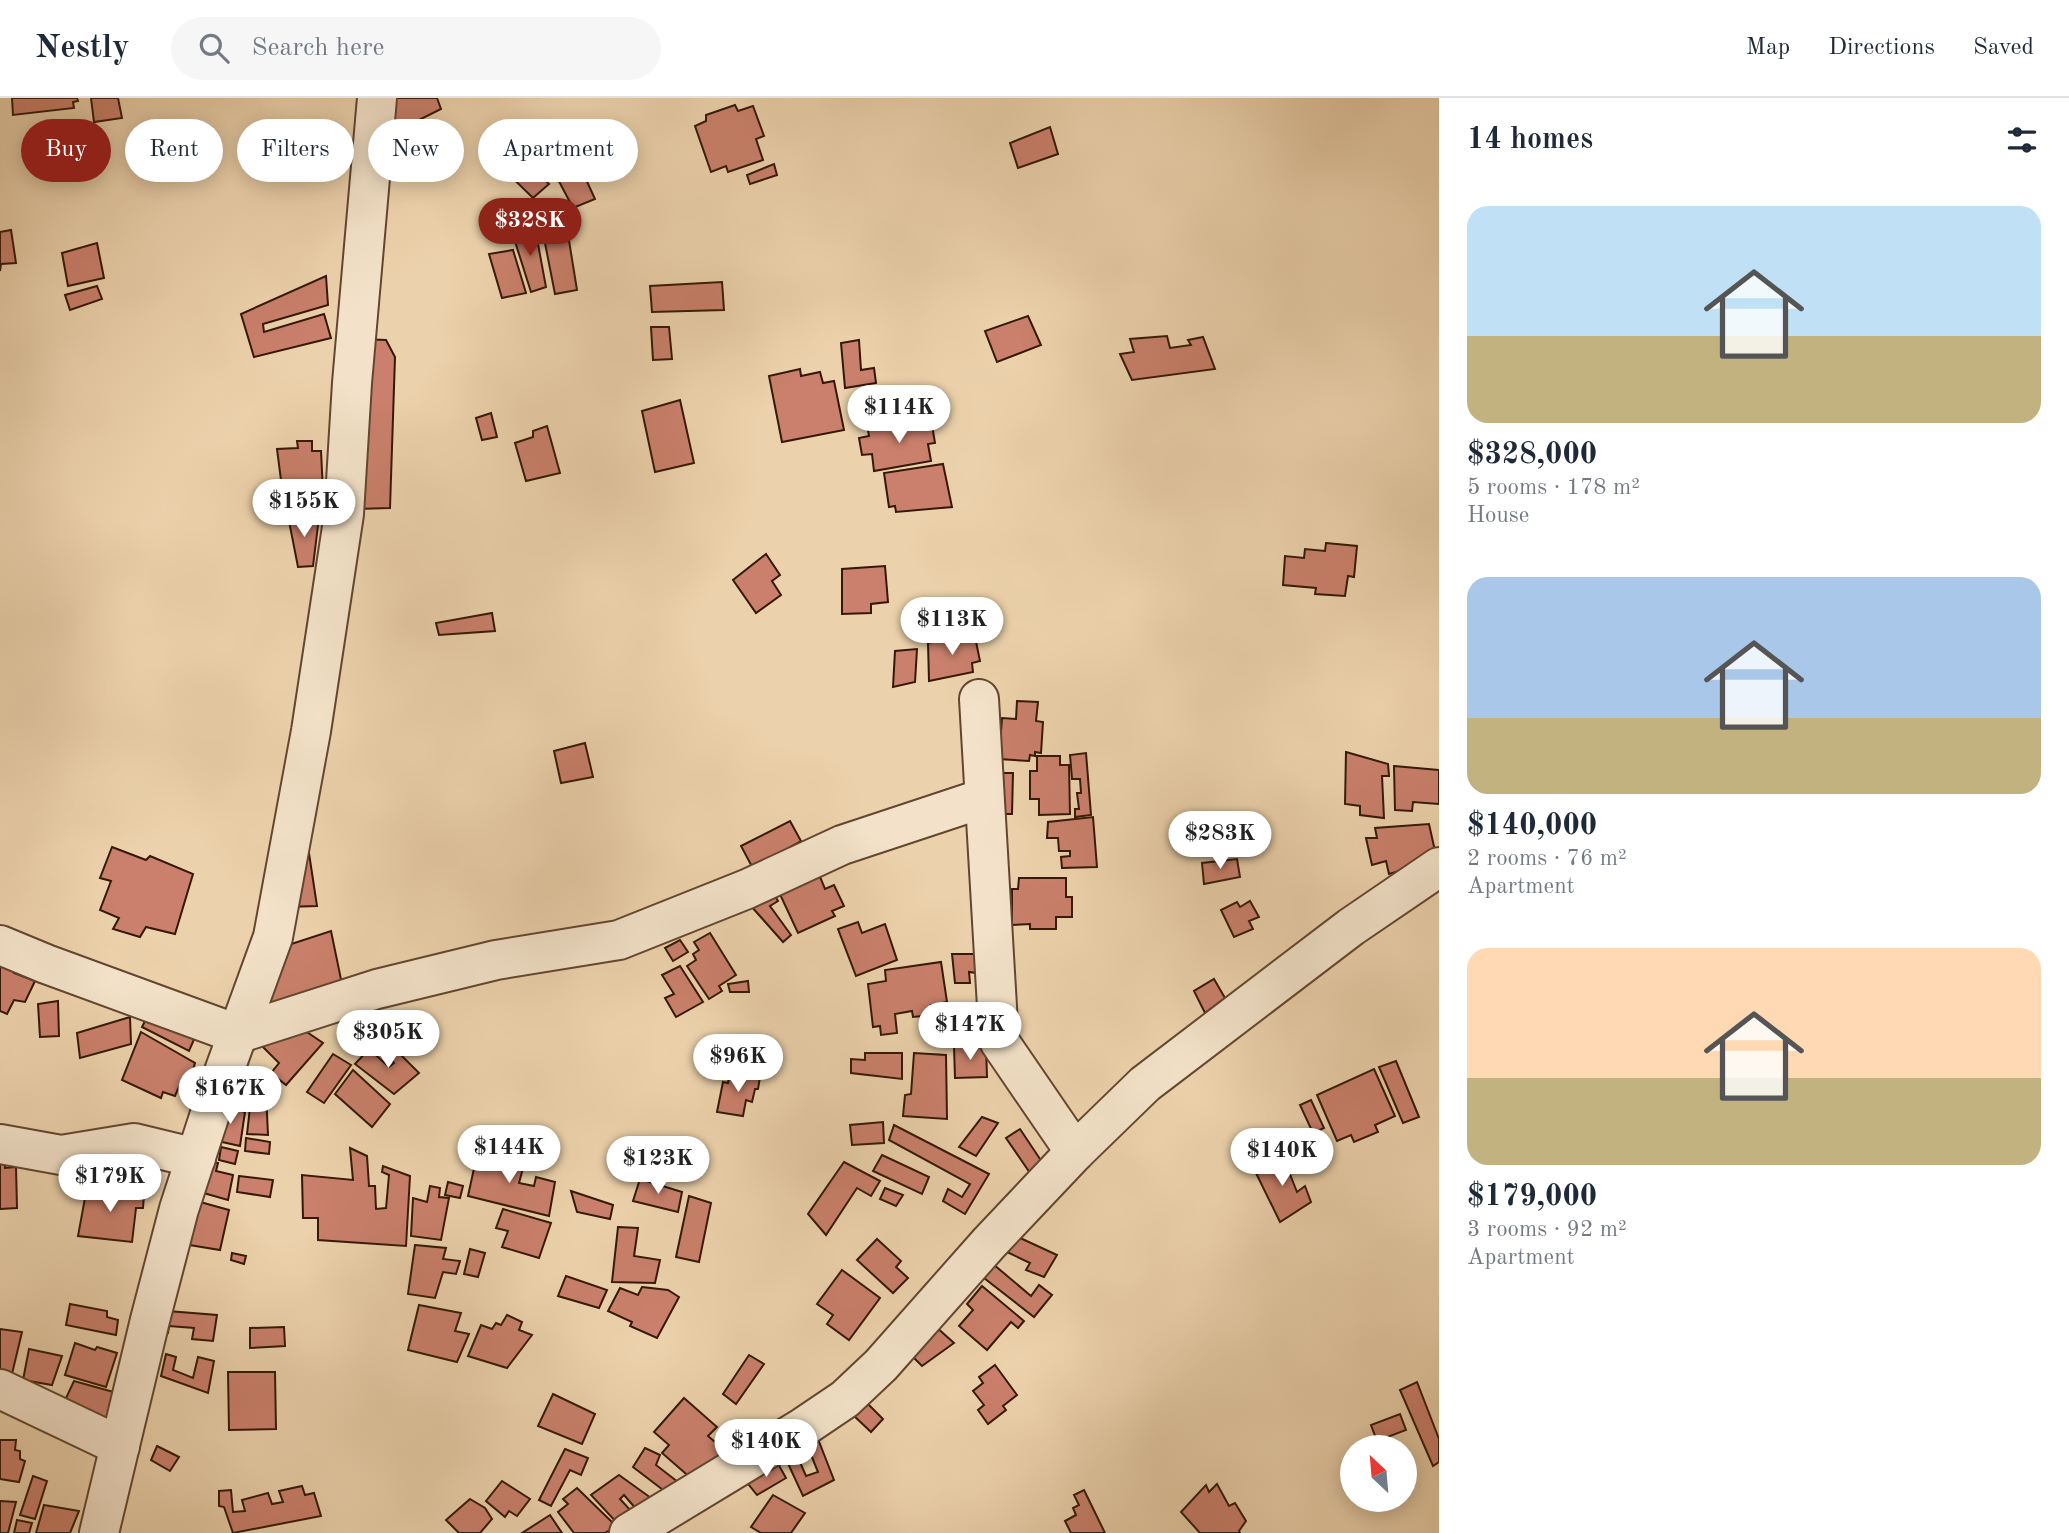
<!DOCTYPE html>
<html lang="en">
<head>
<meta charset="utf-8">
<style>
	body { margin:0; font-family:"Old Standard TT",serif; background:#f6f6f7; color:#1f2937; height:100vh; display:flex; flex-direction:column; font-size:26px; white-space:nowrap }
	* { box-sizing:border-box; margin:0 }
	p { font-size:23px; color:#747a83 }
	.icon { flex:none; width:38px; height:38px; fill:none; stroke:currentColor; stroke-width:2; stroke-linecap:round; stroke-linejoin:round }
	.map { position:relative; flex:1; overflow:hidden }
	.sheet { display:flex; flex-direction:column; background:#fff; width:630px }
	.sheet>* { flex:none }
	.hud { position:absolute; left:21px; top:21px; width:665px; height:63px; display:flex; gap:14px }
	.needle { width:46px; rotate:334deg }
	.fabs { position:absolute; left:1340px; top:1337px; display:grid; gap:14px }
	.fabs a { display:grid; place-items:center; width:77px; height:77px; border-radius:50%; background:#fff; box-shadow:0 4px 18px #0003; font-size:35px }
	.price { position:absolute; translate:-50% -60px; padding:0 16px; border-radius:24px; background:#fff; color:#222; font-size:23px; line-height:46px; filter:drop-shadow(0 2px 4px #0008) }
	.price::after { content:''; position:absolute; left:50%; top:42px; width:21px; height:16px; margin-left:-10px; background:inherit; clip-path:polygon(0 0,100% 0,50% 100%) }
	.price.current { background:#8f2418; color:#fff }
	ul { padding:0; list-style:none }
	li { display:grid; align-content:center; gap:14px; height:371px; padding:0 28px }
	li span { display:grid; place-items:center; height:217px; border-radius:21px; color:#555 }
	li>.icon { margin-inline-start:auto }
	span .icon { width:126px; height:126px; fill:#fffc; stroke-width:1 }
	li b { font-size:30px }
	h2 { display:flex; justify-content:space-between; align-items:center; height:84px; padding:0 28px; font-size:30px }
	.pill { padding:0 24px; border-radius:32px; background:#fff; box-shadow:0 4px 18px #0003; font-size:24px; line-height:63px }
	.pill.current { background:#8f2418; color:#fff }
	header { display:flex; align-items:center; gap:42px; box-sizing:border-box; height:98px; padding:0 35px; background:#fff; border-bottom:2px solid #e0e1e3 }
	header strong { font-size:33px }
	nav { display:flex; gap:38px; margin-inline-start:auto; font-size:24px }
	.search { width:490px; height:63px; background:#f6f6f7; display:flex; align-items:center; gap:18px; box-sizing:border-box; padding:0 24px; border-radius:38px; color:#747a83; font-size:26px }
	main { display:flex; flex:1; min-height:0 }
	.map>svg:first-child { display:block }
	.building { fill:#ca806c; stroke:#351806; stroke-width:2 }
	.lines { fill:none; stroke-linecap:round; stroke-linejoin:round }
	.minor-casing { stroke:#634630; stroke-width:42 }
	.minor { stroke:#f3e2c9; stroke-width:38 }
</style>
</head>
<body>
<header>
<strong>Nestly</strong>
<div class="search"><svg class="icon" aria-label="search" viewBox="0 0 24 24"><circle cx="10" cy="10" r="6"/><path d="M15 15l6 6"/></svg>Search here</div>
<nav><a>Map</a><a>Directions</a><a>Saved</a></nav>
</header>
<main>
<div class="map">
<svg width="1439" height="1435" viewBox="0 0 1439 1435">
	<rect width="100%" height="100%" fill="#ecd2ac"/>
	<filter id="stains"><feTurbulence type="fractalNoise" baseFrequency=".00286" numOctaves="4"/><feColorMatrix values="0 0 0 0 .2 0 0 0 0 .09 0 0 0 0 .02 0 0 0 .5 -.17"/></filter>
	<radialGradient id="worn" r=".72"><stop offset=".6" stop-color="#630" stop-opacity="0"/><stop offset="1" stop-color="#630" stop-opacity=".3"/></radialGradient>
	<g class="building">
		<polygon points="12,0 77,0 78,3 73,4 74,10 13,17"/>
		<polygon points="91,0 118,0 122,20 94,24"/>
		<polygon points="385,0 437,0 441,11 379,42"/>
		<polygon points="735,7 738,13 753,8 764,38 756,41 763,62 728,74 726,68 711,74 695,28 706,23 706,17"/>
		<polygon points="1050,29 1058,56 1018,70 1010,45"/>
		<polygon points="568,42 595,101 573,110 543,53"/>
		<polygon points="514,51 549,86 533,100 498,66"/>
		<polygon points="774,66 777,77 750,86 747,77"/>
		<polygon points="566,124 577,192 555,196 543,135"/>
		<polygon points="535,130 546,189 531,194 512,134"/>
		<polygon points="11,132 16,165 1,166 0,173 0,134"/>
		<polygon points="97,145 104,180 68,188 62,155"/>
		<polygon points="513,152 526,195 502,200 489,156"/>
		<polygon points="326,178 328,207 263,226 264,234 324,216 331,240 254,259 241,216"/>
		<polygon points="722,184 724,212 652,214 650,188"/>
		<polygon points="97,188 102,201 70,212 65,197"/>
		<polygon points="1028,218 1041,247 997,264 985,233"/>
		<polygon points="651,229 669,229 672,261 653,262"/>
		<polygon points="1167,238 1170,250 1191,247 1188,242 1203,239 1215,271 1132,282 1120,256 1134,254 1130,241"/>
		<polygon points="360,241 386,242 395,259 390,410 356,411"/>
		<polygon points="859,242 861,272 874,270 876,285 845,290 841,245"/>
		<polygon points="800,271 801,278 820,274 823,285 834,283 844,332 782,344 769,278"/>
		<polygon points="680,302 694,365 655,374 642,313"/>
		<polygon points="491,315 497,339 482,342 476,320"/>
		<polygon points="931,321 935,345 928,346 931,363 874,373 872,356 862,357 859,340 869,338 868,332"/>
		<polygon points="547,328 560,375 526,383 515,345 533,339 533,333"/>
		<polygon points="297,343 312,343 312,353 321,353 323,393 283,398 277,351 298,350"/>
		<polygon points="943,366 952,409 896,414 895,408 889,409 884,375"/>
		<polygon points="288,418 319,419 313,468 298,469"/>
		<polygon points="1326,445 1357,448 1354,479 1348,478 1345,498 1315,496 1316,490 1283,487 1285,458 1304,460 1305,451 1325,453"/>
		<polygon points="766,456 780,477 772,483 781,497 756,515 733,482"/>
		<polygon points="885,468 888,504 871,506 871,515 842,516 842,471"/>
		<polygon points="492,515 495,533 439,537 436,525"/>
		<polygon points="974,534 980,563 972,565 973,574 929,583 928,545"/>
		<polygon points="917,551 915,584 893,589 895,553"/>
		<polygon points="1017,603 1038,604 1036,623 1043,624 1041,655 1035,654 1035,658 1030,657 1029,663 999,661 1002,620 1016,621"/>
		<polygon points="585,645 593,679 561,685 554,653"/>
		<polygon points="1346,654 1388,666 1389,678 1382,678 1384,720 1360,717 1360,708 1345,706"/>
		<polygon points="1086,655 1091,717 1075,719 1075,711 1079,711 1077,695 1081,695 1080,681 1072,681 1070,657"/>
		<polygon points="1037,658 1060,658 1060,667 1069,667 1070,716 1039,717 1039,701 1030,701 1030,673 1037,673"/>
		<polygon points="1394,668 1439,672 1439,706 1413,704 1412,713 1395,712"/>
		<polygon points="993,675 1013,675 1012,716 996,716"/>
		<polygon points="1093,719 1097,769 1062,770 1061,759 1070,758 1070,753 1059,753 1058,740 1047,740 1048,724"/>
		<polygon points="790,723 801,743 787,751 792,761 757,778 741,748"/>
		<polygon points="1429,726 1437,762 1389,776 1386,763 1372,767 1366,740 1377,740 1375,730"/>
		<polygon points="307,742 317,808 285,809"/>
		<polygon points="112,749 146,762 150,758 193,776 175,836 146,829 140,839 113,831 119,820 100,812 111,783 100,780"/>
		<polygon points="1237,761 1240,779 1204,786 1202,765"/>
		<polygon points="818,774 825,791 834,787 844,808 832,813 835,818 798,835 778,792"/>
		<polygon points="1019,780 1066,780 1066,799 1072,799 1072,819 1056,819 1056,831 1030,831 1030,826 1012,827 1012,791 1018,791"/>
		<polygon points="770,790 778,803 770,808 791,837 783,844 751,808"/>
		<polygon points="1250,803 1259,819 1249,823 1253,831 1234,839 1221,812 1237,804 1240,809"/>
		<polygon points="858,824 862,835 885,826 897,862 856,878 838,831"/>
		<polygon points="331,833 343,891 266,915 279,850"/>
		<polygon points="710,835 736,877 719,888 722,893 709,901 687,868 696,862 693,856 699,852 694,844"/>
		<polygon points="680,842 688,854 673,863 665,850"/>
		<polygon points="952,856 985,856 984,876 969,874 970,885 955,885"/>
		<polygon points="0,863 17,867 14,875 35,883 25,904 14,902 7,916 0,913"/>
		<polygon points="941,864 947,904 931,907 932,917 913,919 912,913 895,916 897,935 881,937 880,928 873,929 868,886 886,883 885,872"/>
		<polygon points="680,868 703,904 676,919 665,900 674,896 662,877"/>
		<polygon points="1214,881 1225,900 1205,915 1194,893"/>
		<polygon points="748,883 749,894 730,894 728,886"/>
		<polygon points="58,903 59,938 40,939 38,906"/>
		<polygon points="149,915 196,937 189,953 142,929"/>
		<polygon points="130,919 131,946 80,960 77,935"/>
		<polygon points="295,926 323,945 286,987 271,975 279,965 258,944"/>
		<polygon points="141,934 195,965 189,985 181,984 175,998 163,994 161,1000 122,982"/>
		<polygon points="954,948 986,948 987,979 955,980"/>
		<polygon points="369,951 389,969 394,965 388,959 396,952 419,975 394,996 355,966"/>
		<polygon points="865,955 902,955 902,981 851,975 851,961 865,962"/>
		<polygon points="914,955 946,957 947,1021 903,1018 905,997 911,996"/>
		<polygon points="333,956 351,967 324,1005 307,994"/>
		<polygon points="1396,963 1419,1019 1403,1025 1379,969"/>
		<polygon points="1374,971 1395,1018 1375,1027 1378,1034 1354,1044 1351,1037 1337,1043 1317,997"/>
		<polygon points="353,972 390,1006 372,1029 335,996"/>
		<polygon points="738,974 760,979 758,991 755,991 752,1004 746,1002 743,1018 717,1014 723,984 728,985 729,979 737,980"/>
		<polygon points="252,992 266,994 268,1037 247,1036"/>
		<polygon points="1311,1002 1324,1030 1313,1035 1300,1007"/>
		<polygon points="222,1007 245,1014 240,1048 213,1042"/>
		<polygon points="982,1019 998,1025 976,1058 959,1049"/>
		<polygon points="883,1024 884,1045 852,1047 850,1027"/>
		<polygon points="894,1027 989,1076 965,1116 943,1103 948,1091 962,1099 970,1086 889,1042"/>
		<polygon points="1020,1031 1042,1064 1030,1075 1006,1040"/>
		<polygon points="246,1040 270,1044 269,1056 245,1053"/>
		<polygon points="221,1049 238,1053 235,1066 219,1062"/>
		<polygon points="350,1050 367,1058 369,1088 375,1088 376,1111 386,1110 389,1077 382,1074 383,1068 410,1078 406,1148 318,1142 318,1120 303,1120 302,1077 353,1082"/>
		<polygon points="478,1052 508,1060 506,1065 523,1070 519,1085 534,1088 536,1079 555,1084 549,1118 468,1098"/>
		<polygon points="5,1054 5,1070 16,1069 17,1110 0,1111 0,1055"/>
		<polygon points="1281,1054 1297,1094 1305,1088 1311,1104 1280,1124 1255,1073"/>
		<polygon points="882,1057 929,1079 922,1096 873,1073"/>
		<polygon points="204,1062 218,1065 216,1073 233,1077 228,1102 193,1092"/>
		<polygon points="844,1064 880,1083 871,1098 857,1090 826,1137 808,1116"/>
		<polygon points="239,1078 273,1082 270,1099 237,1094"/>
		<polygon points="640,1081 682,1094 678,1114 633,1103"/>
		<polygon points="448,1084 463,1088 460,1100 445,1097"/>
		<polygon points="430,1088 440,1090 439,1099 449,1100 441,1142 411,1138 413,1100 427,1104"/>
		<polygon points="87,1089 144,1096 143,1110 136,1110 132,1144 78,1138"/>
		<polygon points="885,1090 903,1097 896,1108 880,1101"/>
		<polygon points="571,1093 613,1107 610,1121 577,1114"/>
		<polygon points="689,1098 711,1105 699,1164 676,1159"/>
		<polygon points="193,1102 229,1112 220,1152 183,1146"/>
		<polygon points="503,1111 551,1125 539,1160 502,1149 508,1133 496,1130"/>
		<polygon points="618,1129 638,1130 634,1158 660,1162 655,1185 612,1184"/>
		<polygon points="1018,1139 1057,1157 1044,1179 1026,1172 1030,1165 1007,1154"/>
		<polygon points="877,1141 901,1163 896,1169 908,1180 893,1195 857,1162"/>
		<polygon points="415,1147 446,1150 443,1161 460,1163 456,1176 443,1174 435,1200 408,1196"/>
		<polygon points="470,1151 485,1155 478,1179 464,1176"/>
		<polygon points="232,1155 246,1158 244,1166 231,1162"/>
		<polygon points="993,1166 1031,1198 1039,1187 1052,1197 1034,1219 984,1180"/>
		<polygon points="842,1172 880,1200 849,1242 827,1226 833,1217 817,1206"/>
		<polygon points="566,1178 607,1192 599,1210 558,1198"/>
		<polygon points="982,1188 1024,1223 1018,1230 1011,1224 987,1252 959,1228 973,1212 967,1206"/>
		<polygon points="642,1189 668,1192 679,1199 657,1240 630,1228 632,1224 608,1213 620,1190 638,1197"/>
		<polygon points="70,1206 107,1213 107,1219 118,1222 116,1237 66,1227"/>
		<polygon points="419,1207 461,1215 455,1233 469,1236 457,1264 408,1252"/>
		<polygon points="155,1212 217,1217 213,1243 192,1241 194,1230 169,1228 168,1235 151,1233"/>
		<polygon points="507,1217 522,1224 519,1232 532,1237 507,1270 468,1258 481,1227 492,1231 496,1225 501,1227"/>
		<polygon points="935,1228 954,1245 922,1268 911,1257"/>
		<polygon points="284,1229 285,1248 250,1250 250,1230"/>
		<polygon points="0,1231 22,1234 11,1280 0,1278"/>
		<polygon points="75,1245 95,1252 97,1249 117,1255 106,1289 65,1277"/>
		<polygon points="29,1251 62,1258 52,1287 23,1282"/>
		<polygon points="166,1256 176,1259 173,1272 193,1280 198,1259 214,1263 208,1295 161,1278"/>
		<polygon points="749,1257 764,1266 736,1306 723,1296"/>
		<polygon points="995,1267 1017,1297 1003,1308 1006,1312 988,1326 978,1312 984,1307 973,1293 983,1285 979,1279"/>
		<polygon points="228,1274 275,1274 276,1331 229,1332"/>
		<polygon points="74,1283 117,1295 107,1340 60,1313"/>
		<polygon points="1417,1284 1439,1341 1439,1364 1433,1368 1400,1292"/>
		<polygon points="553,1296 595,1316 582,1346 538,1328"/>
		<polygon points="861,1299 883,1321 871,1334 852,1316"/>
		<polygon points="684,1300 717,1329 708,1338 728,1355 700,1388 662,1355 669,1347 654,1334"/>
		<polygon points="1400,1316 1406,1332 1377,1343 1371,1327"/>
		<polygon points="818,1341 834,1382 803,1398 785,1359 796,1355 806,1378 818,1374 807,1347"/>
		<polygon points="0,1342 16,1342 15,1352 20,1353 20,1361 25,1363 19,1384 0,1381"/>
		<polygon points="157,1348 179,1359 170,1373 151,1362"/>
		<polygon points="645,1350 660,1357 656,1367 678,1384 667,1395 633,1369"/>
		<polygon points="565,1351 588,1360 581,1377 570,1372 551,1408 539,1402"/>
		<polygon points="777,1364 786,1380 757,1397 745,1382"/>
		<polygon points="619,1377 651,1400 637,1412 624,1397 620,1401 633,1415 618,1426 591,1397"/>
		<polygon points="33,1378 47,1383 35,1421 20,1417"/>
		<polygon points="502,1383 530,1401 517,1418 509,1413 505,1419 486,1403"/>
		<polygon points="1217,1386 1229,1408 1235,1405 1246,1423 1239,1433 1240,1435 1200,1435 1181,1414 1206,1387 1209,1394"/>
		<polygon points="302,1388 305,1397 314,1395 321,1418 233,1435 224,1409 219,1408 219,1393 231,1392 233,1414 245,1413 242,1402 268,1395 272,1406 283,1404 279,1393"/>
		<polygon points="577,1390 616,1428 605,1435 574,1435 558,1414 568,1406 563,1401"/>
		<polygon points="1084,1392 1105,1435 1071,1435 1065,1423 1076,1417 1073,1410 1079,1407 1074,1397"/>
		<polygon points="773,1397 805,1415 791,1435 761,1435 751,1429"/>
		<polygon points="470,1401 485,1410 492,1421 480,1435 459,1435 446,1422"/>
		<polygon points="0,1403 16,1404 8,1435 0,1435"/>
		<polygon points="44,1407 79,1413 70,1435 36,1435"/>
		<polygon points="550,1417 562,1435 522,1435"/>
		<polygon points="17,1422 32,1425 29,1435 14,1435"/>
	</g>
	<g class="lines">
		<g class="minor-casing">
			<g id="minor">
				<polyline points="979,601 999,943 1075,1054"/>
				<polyline points="0,847 46,866 237,936 377,891 496,862 619,842 747,791 842,747 984,700"/>
				<polyline points="0,1046 61,1057 134,1045 196,1060"/>
				<polyline points="0,1291 120,1348"/>
				<polyline points="99,1435 150,1222 179,1111 221,982 273,839 311,633 344,416 352,285 377,0"/>
				<polyline points="629,1435 802,1330 845,1301 881,1267 989,1145 1075,1054 1145,986 1351,829 1439,769"/>
			</g>
		</g>
		<use href="#minor" class="minor"/>
	</g>
	<rect width="100%" height="100%" filter="url(#stains)"/>
	<rect width="100%" height="100%" fill="url(#worn)"/>
</svg>
<div class="fabs">
<a><svg class="needle" viewBox="-14 -14 28 28"><path d="M0-13l5 13h-10z" fill="#e53935"/><path d="M0 13l5-13h-10z" fill="#747a83"/></svg></a>
</div>
<b class="price current" style="left:530px;top:160px">$328K</b>
<b class="price" style="left:899px;top:347px">$114K</b>
<b class="price" style="left:304px;top:441px">$155K</b>
<b class="price" style="left:952px;top:559px">$113K</b>
<b class="price" style="left:1220px;top:773px">$283K</b>
<b class="price" style="left:970px;top:964px">$147K</b>
<b class="price" style="left:388px;top:972px">$305K</b>
<b class="price" style="left:738px;top:996px">$96K</b>
<b class="price" style="left:230px;top:1028px">$167K</b>
<b class="price" style="left:509px;top:1087px">$144K</b>
<b class="price" style="left:1282px;top:1090px">$140K</b>
<b class="price" style="left:658px;top:1098px">$123K</b>
<b class="price" style="left:110px;top:1116px">$179K</b>
<b class="price" style="left:766px;top:1381px">$140K</b>
<div class="hud">
<a class="pill current">Buy</a>
<a class="pill">Rent</a>
<a class="pill">Filters</a>
<a class="pill">New</a>
<a class="pill">Apartment</a>
</div>
</div>
<section class="sheet">
<h2>14 homes<svg class="icon" aria-label="filters" viewBox="0 0 24 24"><path d="M4 7h16M4 17h16"/><circle cx="9" cy="7" r="2"/><circle cx="15" cy="17" r="2"/></svg></h2>
<ul>
<li><span style="background:linear-gradient(#bfe0f5 60%,#c2b280 0)"><svg class="icon" aria-label="home" viewBox="0 0 24 24"><path d="M3 11l9-7 9 7M6 9v11h12V9"/></svg></span><div><b>$328,000</b><p>5 rooms · 178 m²</p><p>House</p></div></li>
<li><span style="background:linear-gradient(#a9c7e8 65%,#c2b280 0)"><svg class="icon" aria-label="home" viewBox="0 0 24 24"><path d="M3 11l9-7 9 7M6 9v11h12V9"/></svg></span><div><b>$140,000</b><p>2 rooms · 76 m²</p><p>Apartment</p></div></li>
<li><span style="background:linear-gradient(#ffd9b3 60%,#c2b280 0)"><svg class="icon" aria-label="home" viewBox="0 0 24 24"><path d="M3 11l9-7 9 7M6 9v11h12V9"/></svg></span><div><b>$179,000</b><p>3 rooms · 92 m²</p><p>Apartment</p></div></li>
</ul>
</section>
</main>
</body>
</html>
